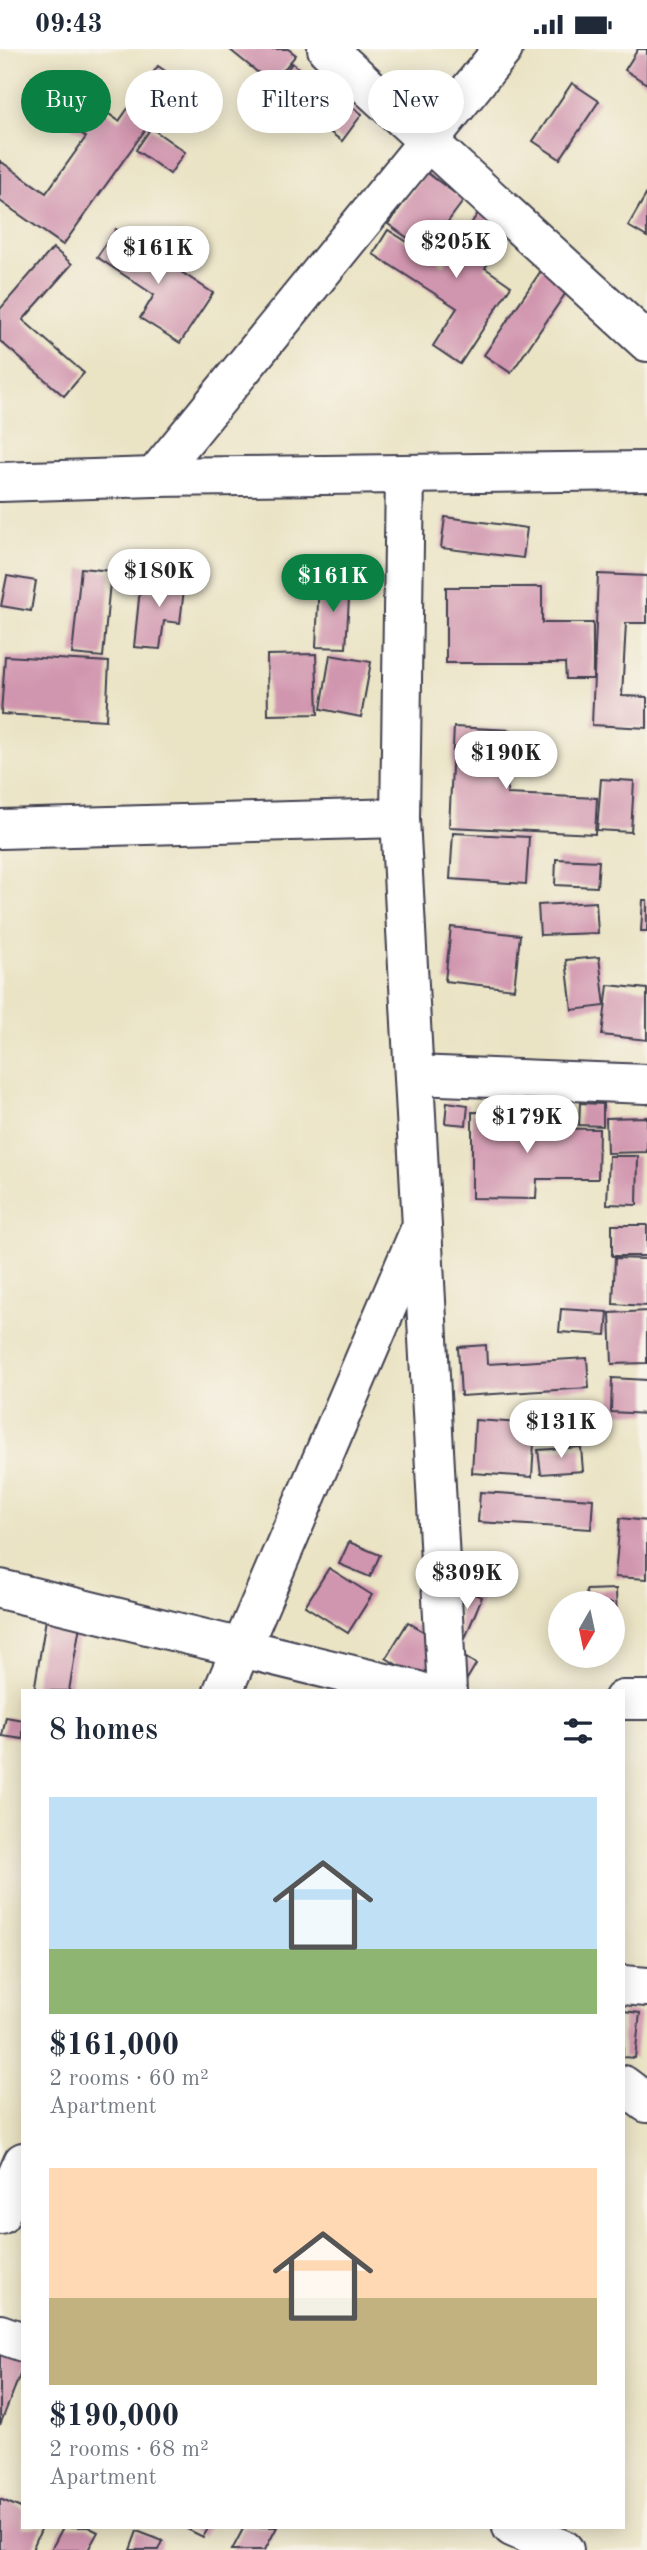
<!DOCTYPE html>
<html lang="en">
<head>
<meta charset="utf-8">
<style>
	body { margin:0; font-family:"Old Standard TT",serif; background:#f2f2f3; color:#1f2937; height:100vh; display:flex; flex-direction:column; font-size:26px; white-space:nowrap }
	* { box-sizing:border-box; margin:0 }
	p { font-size:23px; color:#747a83 }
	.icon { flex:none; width:38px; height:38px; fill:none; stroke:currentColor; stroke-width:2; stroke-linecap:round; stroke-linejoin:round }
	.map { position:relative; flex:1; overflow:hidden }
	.sheet { position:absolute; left:21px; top:1640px; width:604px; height:840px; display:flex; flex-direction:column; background:#fff; border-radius:0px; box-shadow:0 4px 18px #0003 }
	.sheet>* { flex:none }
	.hud { position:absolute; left:21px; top:21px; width:606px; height:63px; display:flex; gap:14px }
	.needle { width:46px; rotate:189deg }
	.buttons { position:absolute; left:548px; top:1542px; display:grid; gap:14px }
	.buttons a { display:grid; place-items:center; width:77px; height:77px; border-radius:50%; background:#fff; box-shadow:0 4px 18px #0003; font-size:35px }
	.price { position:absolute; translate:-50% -60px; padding:0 16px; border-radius:24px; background:#fff; color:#222; font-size:23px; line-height:46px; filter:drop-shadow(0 2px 4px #0008) }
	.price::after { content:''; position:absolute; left:50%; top:42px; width:21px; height:16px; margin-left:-10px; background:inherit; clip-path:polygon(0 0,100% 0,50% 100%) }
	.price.selected { background:#0b8043; color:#fff }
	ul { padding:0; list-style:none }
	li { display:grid; align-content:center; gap:14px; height:371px; padding:0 28px }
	li span { display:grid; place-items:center; height:217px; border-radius:0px; color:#555 }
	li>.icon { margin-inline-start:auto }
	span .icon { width:126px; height:126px; fill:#fffc; stroke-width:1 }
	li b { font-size:30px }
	h2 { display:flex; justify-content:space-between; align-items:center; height:84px; padding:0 28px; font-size:30px }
	.pill { padding:0 24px; border-radius:32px; background:#fff; box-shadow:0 4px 18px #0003; font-size:24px; line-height:63px }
	.pill.selected { background:#0b8043; color:#fff }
	.status { display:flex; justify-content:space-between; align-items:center; height:49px; padding:0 35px; background:#fff; direction:ltr }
	.status svg { height:19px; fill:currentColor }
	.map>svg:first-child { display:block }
	.building { fill:#d196af }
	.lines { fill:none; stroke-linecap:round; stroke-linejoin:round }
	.minor-casing { stroke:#403f50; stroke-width:42 }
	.minor { stroke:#fff; stroke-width:38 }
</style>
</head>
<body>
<div class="status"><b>09:43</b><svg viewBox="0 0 49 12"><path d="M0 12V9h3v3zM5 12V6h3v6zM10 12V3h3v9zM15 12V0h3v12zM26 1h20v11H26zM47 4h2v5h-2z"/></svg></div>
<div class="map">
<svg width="647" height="2501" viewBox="0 0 647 2501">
	<rect width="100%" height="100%" fill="#f7f3e8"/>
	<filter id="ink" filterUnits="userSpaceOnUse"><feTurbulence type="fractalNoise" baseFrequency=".0143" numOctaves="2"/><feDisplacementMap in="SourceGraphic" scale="14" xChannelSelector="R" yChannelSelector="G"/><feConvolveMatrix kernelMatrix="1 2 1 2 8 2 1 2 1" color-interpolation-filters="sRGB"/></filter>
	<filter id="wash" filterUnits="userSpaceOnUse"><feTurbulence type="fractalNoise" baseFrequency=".00686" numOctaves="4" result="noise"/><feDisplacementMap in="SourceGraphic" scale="28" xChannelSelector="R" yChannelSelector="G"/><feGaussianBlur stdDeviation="1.57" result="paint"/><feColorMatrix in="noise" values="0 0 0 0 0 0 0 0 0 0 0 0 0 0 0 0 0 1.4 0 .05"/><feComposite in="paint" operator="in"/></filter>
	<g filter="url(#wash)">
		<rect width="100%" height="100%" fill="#eae3c4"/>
		<g id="blocks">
			<g class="building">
				<polygon points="229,0 288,0 296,6 272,35"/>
				<polygon points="638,0 647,0 647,35 625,21"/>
				<polygon points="292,14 362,65 342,92 273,41"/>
				<polygon points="158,17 180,32 63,196 0,152 0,112 46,144 86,88 64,73 83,47 119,72"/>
				<polygon points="572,34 599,52 560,110 533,92"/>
				<polygon points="151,79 185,103 170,125 136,101"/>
				<polygon points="426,123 464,151 426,202 388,175"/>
				<polygon points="647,144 647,188 628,177"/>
				<polygon points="480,161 510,180 485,219 511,237 460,315 433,297 457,259 373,205 388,181 444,216"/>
				<polygon points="116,180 213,244 180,294 140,269 154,246 97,208"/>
				<polygon points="53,199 72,215 23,271 84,324 64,347 0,292 0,260"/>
				<polygon points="547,213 574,232 511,324 484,306"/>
				<polygon points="445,468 527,479 523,509 441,499"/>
				<polygon points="81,519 111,522 103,608 72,605"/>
				<polygon points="162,520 186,523 180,574 164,572 160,600 134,598 140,540 160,543"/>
				<polygon points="598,525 647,527 647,574 626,574 622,647 647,648 647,679 592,676"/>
				<polygon points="7,527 36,532 31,562 1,557"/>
				<polygon points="319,531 350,533 346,599 316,598"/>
				<polygon points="446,538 542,538 542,574 593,574 593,630 566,630 565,614 446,614"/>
				<polygon points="316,605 318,665 268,666 267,606"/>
				<polygon points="330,606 371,613 361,668 321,660"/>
				<polygon points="5,607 109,613 106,671 1,665"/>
				<polygon points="454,678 510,681 507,745 597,749 595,785 449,778"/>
				<polygon points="601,730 634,732 631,783 597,781"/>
				<polygon points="453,784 529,788 526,835 450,830"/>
				<polygon points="556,810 599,812 597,838 555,836"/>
				<polygon points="643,851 647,851 647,882 641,882"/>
				<polygon points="596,853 598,884 540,886 538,856"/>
				<polygon points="451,878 520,886 514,940 445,932"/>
				<polygon points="599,908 605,957 572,961 566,911"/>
				<polygon points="608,936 647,940 647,991 602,986"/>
				<polygon points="447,1053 468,1056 466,1076 445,1074"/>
				<polygon points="580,1054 603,1055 603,1077 579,1076"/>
				<polygon points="472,1063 532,1064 532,1079 599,1080 598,1130 537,1130 536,1150 472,1149"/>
				<polygon points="647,1068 647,1103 607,1104 606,1069"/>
				<polygon points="609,1107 638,1107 637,1156 607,1155"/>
				<rect x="612" y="1176" width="35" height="31"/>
				<polygon points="615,1209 647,1210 647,1257 613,1255"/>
				<polygon points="561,1260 608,1263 606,1286 559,1283"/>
				<polygon points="647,1262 647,1314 612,1315 610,1264"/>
				<polygon points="486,1296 487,1315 587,1309 589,1339 461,1347 458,1298"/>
				<polygon points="612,1329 647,1331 647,1365 611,1363"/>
				<polygon points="475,1371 535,1375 532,1428 472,1424"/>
				<polygon points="581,1398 583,1422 541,1425 538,1401"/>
				<polygon points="480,1443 593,1450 591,1480 478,1473"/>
				<polygon points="620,1469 647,1472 647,1530 615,1528"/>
				<polygon points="349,1493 380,1506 370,1528 339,1515"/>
				<polygon points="329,1519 372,1546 348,1584 305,1557"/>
				<polygon points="459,1539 482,1548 461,1599"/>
				<polygon points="616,1540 617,1580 612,1580 612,1554 587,1554 586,1541"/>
				<polygon points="46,1570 80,1576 69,1642 34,1642"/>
				<polygon points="408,1573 476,1615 460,1642 439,1642 386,1609"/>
				<polygon points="6,1668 23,1671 23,1690 2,1687"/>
				<polygon points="623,1962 640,1964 635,2009 623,2008"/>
				<polygon points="0,2286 23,2295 23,2318 0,2376"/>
				<polygon points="0,2450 23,2460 23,2478 42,2478 32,2501 0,2501"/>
				<polygon points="63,2478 88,2478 98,2483 88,2501 51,2501"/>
				<polygon points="183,2478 209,2478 203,2488"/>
				<polygon points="244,2478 277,2478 265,2501 232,2501"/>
				<polygon points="137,2482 163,2492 159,2501 130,2501"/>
			</g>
		</g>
	</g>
	<g filter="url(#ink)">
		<use href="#blocks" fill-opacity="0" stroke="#403f50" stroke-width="2"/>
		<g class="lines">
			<g class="minor-casing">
				<g id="minor">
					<polyline points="327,0 647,293"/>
					<polyline points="405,425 400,769 447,1642"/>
					<polyline points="154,428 503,0"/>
					<polyline points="0,433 154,428 647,422"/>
					<polyline points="0,780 400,769"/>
					<polyline points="414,1026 647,1035"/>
					<polyline points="0,1540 418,1642"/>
					<polyline points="223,1642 419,1183"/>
					<polyline points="623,1651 647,1651"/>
					<polyline points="623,1936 647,1938"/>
					<polyline points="623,2036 647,2054"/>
					<polyline points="0,2166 23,2113"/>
					<polyline points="0,2285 23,2293"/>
					<polyline points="512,2478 564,2501"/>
				</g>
			</g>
			<use href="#minor" class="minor"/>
		</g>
	</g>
</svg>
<div class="buttons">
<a><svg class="needle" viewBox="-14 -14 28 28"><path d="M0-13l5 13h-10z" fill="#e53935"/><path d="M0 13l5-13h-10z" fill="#747a83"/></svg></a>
</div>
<b class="price" style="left:456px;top:231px">$205K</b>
<b class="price" style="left:158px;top:237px">$161K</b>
<b class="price" style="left:159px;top:560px">$180K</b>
<b class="price selected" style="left:333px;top:565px">$161K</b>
<b class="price" style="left:506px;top:742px">$190K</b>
<b class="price" style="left:527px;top:1106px">$179K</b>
<b class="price" style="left:561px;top:1411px">$131K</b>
<b class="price" style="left:467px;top:1562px">$309K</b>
<div class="hud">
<a class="pill selected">Buy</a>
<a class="pill">Rent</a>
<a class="pill">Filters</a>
<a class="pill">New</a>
</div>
<section class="sheet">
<h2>8 homes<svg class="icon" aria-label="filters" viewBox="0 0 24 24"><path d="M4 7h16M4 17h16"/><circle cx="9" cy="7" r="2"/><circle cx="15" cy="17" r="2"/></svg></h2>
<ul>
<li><span style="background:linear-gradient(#bfe0f5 70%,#8fb573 0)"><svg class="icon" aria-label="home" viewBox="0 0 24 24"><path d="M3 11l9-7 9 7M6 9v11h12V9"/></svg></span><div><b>$161,000</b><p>2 rooms · 60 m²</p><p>Apartment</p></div></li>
<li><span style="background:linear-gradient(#ffd9b3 60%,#c2b280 0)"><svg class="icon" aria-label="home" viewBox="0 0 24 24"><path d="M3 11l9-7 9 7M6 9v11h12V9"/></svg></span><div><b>$190,000</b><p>2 rooms · 68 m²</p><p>Apartment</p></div></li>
</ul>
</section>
</div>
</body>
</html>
